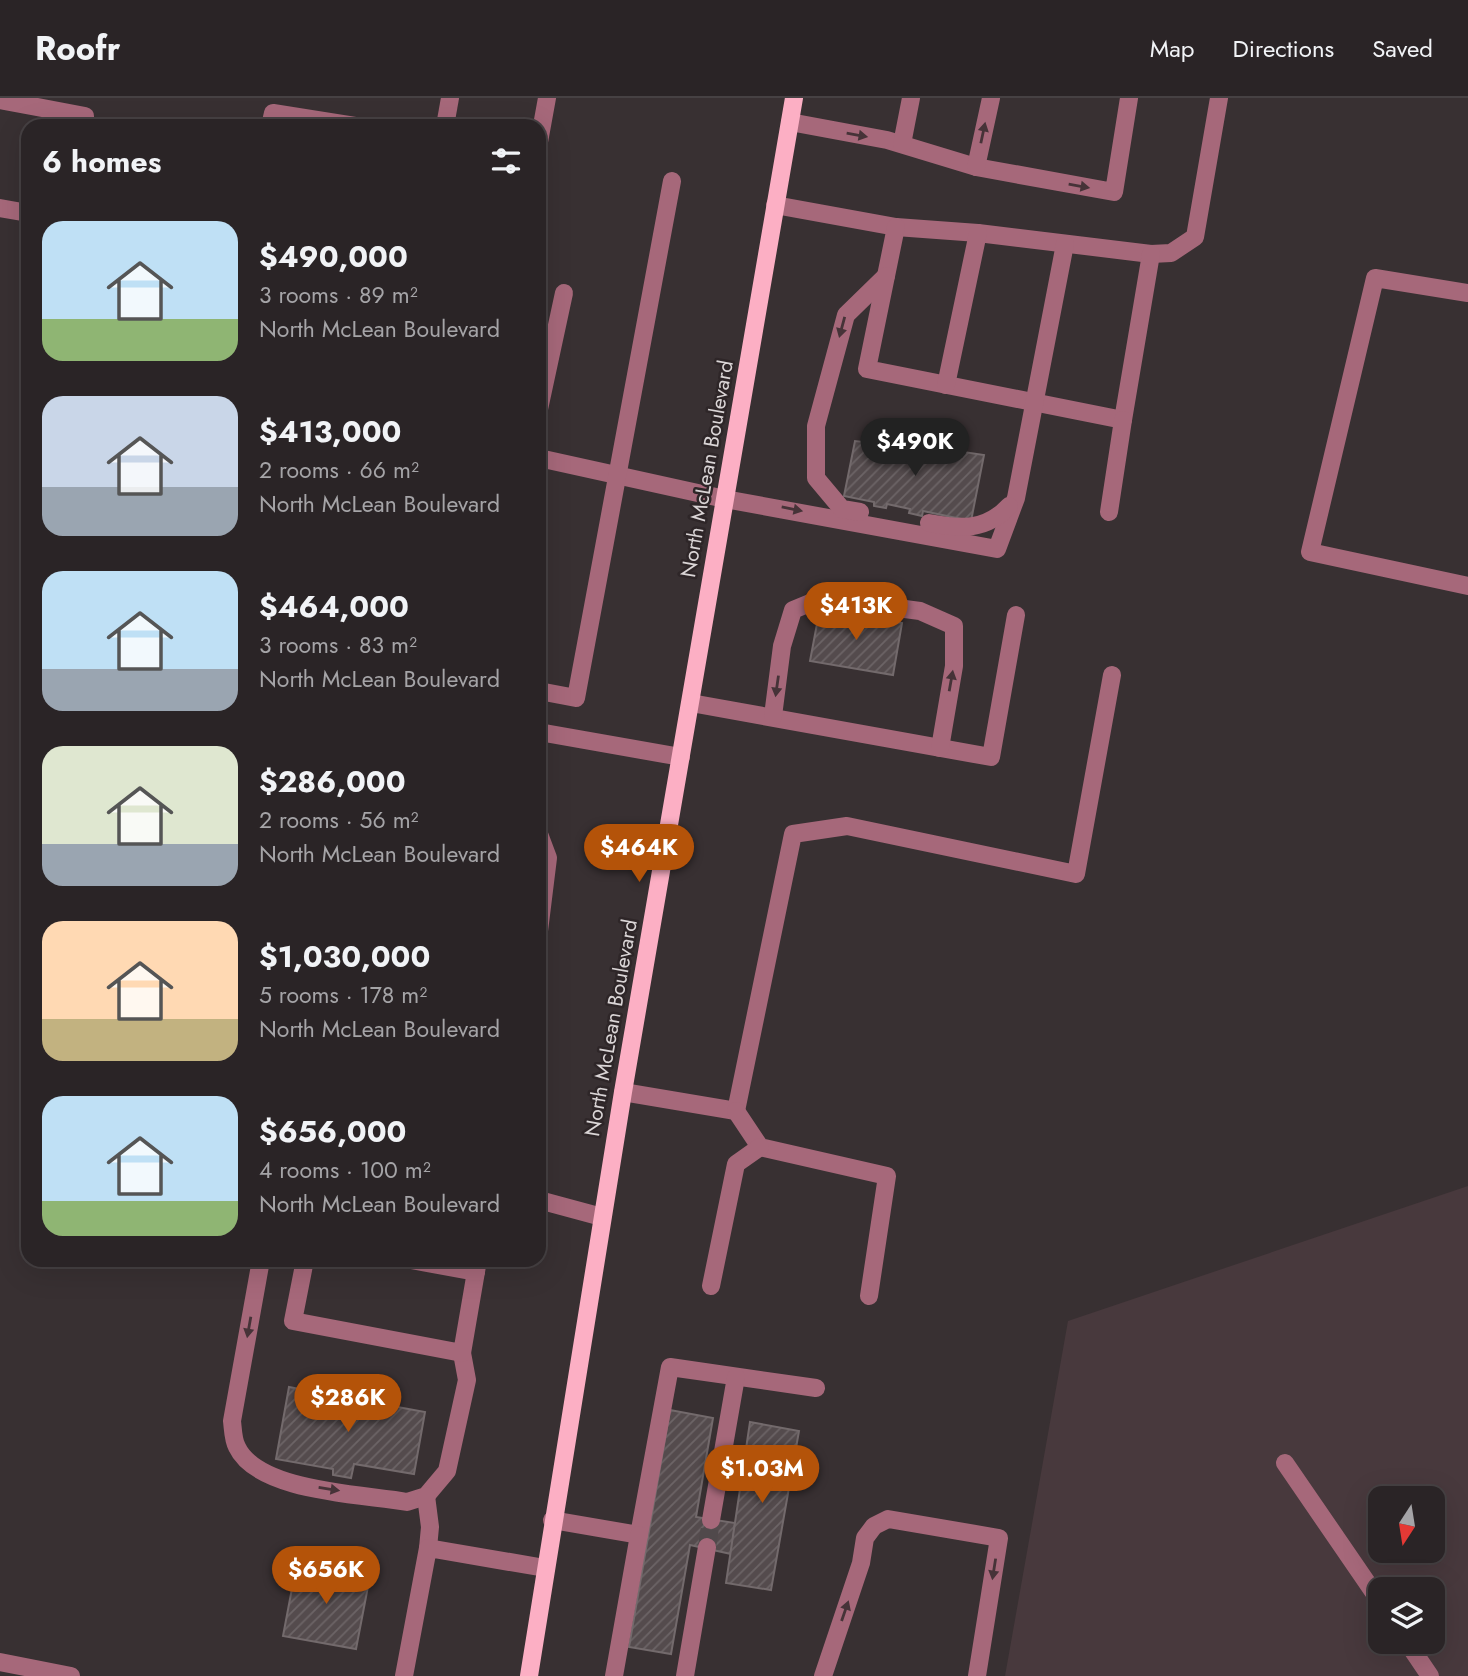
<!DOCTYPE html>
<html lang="en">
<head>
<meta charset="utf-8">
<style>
	body { margin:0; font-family:Jost,sans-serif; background:#322c2e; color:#f1f3f6; height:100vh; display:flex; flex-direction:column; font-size:26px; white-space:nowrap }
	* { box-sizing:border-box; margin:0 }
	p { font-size:23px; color:#a5a4a7 }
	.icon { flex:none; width:38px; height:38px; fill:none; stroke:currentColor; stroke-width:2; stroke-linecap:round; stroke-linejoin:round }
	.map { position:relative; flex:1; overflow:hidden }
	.side { position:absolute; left:21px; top:21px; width:525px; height:1148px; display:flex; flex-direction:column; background:#2a2426; border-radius:21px; box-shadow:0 7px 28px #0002,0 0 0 2px #464143 }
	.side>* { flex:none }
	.needle { width:46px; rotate:192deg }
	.controls { position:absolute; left:1368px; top:1388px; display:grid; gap:14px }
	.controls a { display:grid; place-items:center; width:77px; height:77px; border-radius:14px; background:#2a2426; box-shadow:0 7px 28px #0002,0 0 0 2px #464143; font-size:35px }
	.price { position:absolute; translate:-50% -60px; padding:0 16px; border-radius:24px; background:#b45309; color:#fff; font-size:23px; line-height:46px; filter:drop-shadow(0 2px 4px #0008) }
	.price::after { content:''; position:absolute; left:50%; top:42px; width:21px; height:16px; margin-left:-10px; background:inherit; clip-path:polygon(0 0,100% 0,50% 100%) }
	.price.selected { background:#222; color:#fff }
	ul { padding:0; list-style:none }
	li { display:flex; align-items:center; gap:21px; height:175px; padding:0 21px }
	li span { display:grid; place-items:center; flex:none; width:196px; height:140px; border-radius:21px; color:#555 }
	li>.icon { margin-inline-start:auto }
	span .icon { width:84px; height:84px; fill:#fffc; stroke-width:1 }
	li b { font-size:30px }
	h2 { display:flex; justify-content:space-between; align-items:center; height:84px; padding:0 21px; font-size:30px }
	header { display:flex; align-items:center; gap:42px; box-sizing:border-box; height:98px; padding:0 35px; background:#2a2426; border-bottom:2px solid #464143 }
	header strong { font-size:33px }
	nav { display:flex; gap:38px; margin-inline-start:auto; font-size:24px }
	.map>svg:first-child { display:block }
	.built { fill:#48393d; fill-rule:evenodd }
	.building { fill:url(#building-hatch); stroke:#736a6c; stroke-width:2 }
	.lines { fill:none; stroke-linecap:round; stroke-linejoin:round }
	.minor-tunnel { stroke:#50494b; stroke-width:18; stroke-dasharray:18 9; stroke-linecap:butt }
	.minor { stroke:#a6687a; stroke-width:18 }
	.major { stroke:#fcafc4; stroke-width:18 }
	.oneway { fill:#463338 }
	.labels { text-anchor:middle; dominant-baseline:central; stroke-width:5; stroke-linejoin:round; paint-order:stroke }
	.street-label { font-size:21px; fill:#dad5d6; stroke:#2e2628 }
</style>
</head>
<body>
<header>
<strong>Roofr</strong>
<nav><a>Map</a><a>Directions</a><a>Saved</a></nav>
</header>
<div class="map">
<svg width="1468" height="1578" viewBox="0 0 1468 1578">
	<defs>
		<pattern id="building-hatch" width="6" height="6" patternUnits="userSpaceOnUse" patternTransform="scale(1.75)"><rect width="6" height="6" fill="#544b4d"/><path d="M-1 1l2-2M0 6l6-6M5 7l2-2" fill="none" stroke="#6c6466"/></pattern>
	</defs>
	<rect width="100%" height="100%" fill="#383032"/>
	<path class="built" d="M 1468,1088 L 1468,1578 L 1005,1578 L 1068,1223 ZM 1381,1400 L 1433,1400 L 1433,1452 L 1381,1452 ZM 1381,1491 L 1433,1491 L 1433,1544 L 1381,1544 Z"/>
	<g class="building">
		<polygon points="864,339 984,357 971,423 923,413 922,418 909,415 910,411 887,406 886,410 874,408 874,404 844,398 855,343 863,344"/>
		<polygon points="820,510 902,525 893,577 810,563"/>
		<polygon points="289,1289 425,1314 414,1376 354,1366 351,1380 333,1377 333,1371 276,1361"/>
		<polygon points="670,1312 713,1320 696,1419 735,1425 731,1456 690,1447 671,1556 629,1549"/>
		<polygon points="750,1324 799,1333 771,1492 726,1485"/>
		<polygon points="297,1464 370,1478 356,1551 283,1538"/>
	</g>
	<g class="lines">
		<polyline class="minor-tunnel" points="707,1449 711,1422"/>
		<g class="minor">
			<polyline points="0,2 85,18 84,28"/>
			<polyline points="790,24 887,42 976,69 1114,94 1129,0"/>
			<polyline points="270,28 273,15 355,28"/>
			<polyline points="445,28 450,0"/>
			<polyline points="539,44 547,0"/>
			<polyline points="902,46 911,0"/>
			<polyline points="976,69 991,0"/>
			<polyline points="775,107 896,129 978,135 1151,156 1171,155 1195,139 1219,0"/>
			<polyline points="0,110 28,115"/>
			<polyline points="896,129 867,271 1123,322 1151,156"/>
			<polyline points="1468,195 1375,180 1310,454 1468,488"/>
			<polyline points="946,287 978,135"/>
			<polyline points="539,311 564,195"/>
			<polyline points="539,360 725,401 997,451 1016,400 1065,146"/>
			<polyline points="860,414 842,411 816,380 816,328 846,217 886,178"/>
			<polyline points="1109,414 1123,322"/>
			<path d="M 929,425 C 961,431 986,433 1009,408"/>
			<polyline points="539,593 576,600 672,83"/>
			<polyline points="691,605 991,659 1016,517"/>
			<polyline points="773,618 782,548 793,512 822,500 920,513 954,528 954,568 940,650"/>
			<polyline points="539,634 681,659"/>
			<polyline points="539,736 548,760 539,833"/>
			<polyline points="623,994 736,1013 793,736 847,728 1076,776 1112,577"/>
			<polyline points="736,1013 760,1049 887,1078 869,1198"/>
			<polyline points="539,1102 602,1119"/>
			<path d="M 261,1162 L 232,1323 C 233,1331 233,1342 237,1349 C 258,1394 363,1396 407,1404 L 426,1398 L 447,1373 L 467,1282 L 462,1255"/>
			<polyline points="305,1162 293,1223 462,1255 478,1162"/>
			<polyline points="411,1162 476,1174"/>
			<polyline points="711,1188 736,1066 760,1049"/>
			<polyline points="1285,1365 1381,1505"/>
			<polyline points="426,1398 430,1429 428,1450"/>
			<polyline points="552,1422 639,1437 670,1269 816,1290"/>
			<polyline points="711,1422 736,1279"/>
			<polyline points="1407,1544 1430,1578"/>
			<polyline points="0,1564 71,1578"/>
			<polyline points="404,1578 428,1450 545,1470"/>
			<polyline points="614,1578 639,1437"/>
			<polyline points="685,1578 707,1449"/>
			<polyline points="823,1578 861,1465 865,1440 874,1428 888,1421 999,1440 977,1578"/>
		</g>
		<polyline class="major" points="529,1578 623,994 794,0"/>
	</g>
	<defs><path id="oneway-solid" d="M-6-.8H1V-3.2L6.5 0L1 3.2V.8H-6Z" transform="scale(1.75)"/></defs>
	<g class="oneway">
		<use href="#oneway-solid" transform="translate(983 35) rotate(-78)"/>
		<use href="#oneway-solid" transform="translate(857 37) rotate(10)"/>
		<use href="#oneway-solid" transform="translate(1079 88) rotate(10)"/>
		<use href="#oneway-solid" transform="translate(842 229) rotate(105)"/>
		<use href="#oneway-solid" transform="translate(792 411) rotate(11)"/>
		<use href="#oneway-solid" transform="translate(951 583) rotate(-80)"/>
		<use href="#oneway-solid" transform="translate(777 588) rotate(98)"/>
		<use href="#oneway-solid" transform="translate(249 1229) rotate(100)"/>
		<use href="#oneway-solid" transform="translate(329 1391) rotate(9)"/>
		<use href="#oneway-solid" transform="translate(994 1471) rotate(99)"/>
		<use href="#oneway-solid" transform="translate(845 1513) rotate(-71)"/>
	</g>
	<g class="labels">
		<g class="street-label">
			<text transform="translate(707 371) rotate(-80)">North McLean Boulevard</text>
			<text transform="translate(611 930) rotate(-80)">North McLean Boulevard</text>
		</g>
	</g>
</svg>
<div class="controls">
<a><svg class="needle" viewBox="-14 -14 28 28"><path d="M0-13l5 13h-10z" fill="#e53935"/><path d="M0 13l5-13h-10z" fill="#a5a4a7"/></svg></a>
<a><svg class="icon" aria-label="layers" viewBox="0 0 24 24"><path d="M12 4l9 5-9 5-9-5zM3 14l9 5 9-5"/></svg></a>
</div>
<b class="price selected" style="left:915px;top:380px">$490K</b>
<b class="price" style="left:856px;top:544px">$413K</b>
<b class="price" style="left:639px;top:786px">$464K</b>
<b class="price" style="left:348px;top:1336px">$286K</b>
<b class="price" style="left:762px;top:1407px">$1.03M</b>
<b class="price" style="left:326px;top:1508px">$656K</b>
<section class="side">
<h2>6 homes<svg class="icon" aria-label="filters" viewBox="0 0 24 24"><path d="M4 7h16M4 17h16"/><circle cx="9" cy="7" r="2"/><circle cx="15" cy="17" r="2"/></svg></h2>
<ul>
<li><span style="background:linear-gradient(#bfe0f5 70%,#8fb573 0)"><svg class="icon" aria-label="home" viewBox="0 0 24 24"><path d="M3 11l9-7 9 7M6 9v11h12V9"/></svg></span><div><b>$490,000</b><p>3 rooms · 89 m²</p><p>North McLean Boulevard</p></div></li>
<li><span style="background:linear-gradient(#c9d6e8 65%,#9aa5b1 0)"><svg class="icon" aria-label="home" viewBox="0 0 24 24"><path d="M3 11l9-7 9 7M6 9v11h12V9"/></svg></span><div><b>$413,000</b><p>2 rooms · 66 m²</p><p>North McLean Boulevard</p></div></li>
<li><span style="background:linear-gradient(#bfe0f5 70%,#9aa5b1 0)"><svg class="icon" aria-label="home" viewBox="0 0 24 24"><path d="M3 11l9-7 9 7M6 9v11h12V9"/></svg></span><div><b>$464,000</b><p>3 rooms · 83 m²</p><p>North McLean Boulevard</p></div></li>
<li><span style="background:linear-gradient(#dfe7d0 70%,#9aa5b1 0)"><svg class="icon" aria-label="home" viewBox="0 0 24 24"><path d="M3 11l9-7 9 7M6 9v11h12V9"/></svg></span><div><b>$286,000</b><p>2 rooms · 56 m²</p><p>North McLean Boulevard</p></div></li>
<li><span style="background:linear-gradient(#ffd9b3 70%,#c2b280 0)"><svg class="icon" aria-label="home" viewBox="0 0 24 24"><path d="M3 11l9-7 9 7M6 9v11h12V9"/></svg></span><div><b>$1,030,000</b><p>5 rooms · 178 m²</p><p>North McLean Boulevard</p></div></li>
<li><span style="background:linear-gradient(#bfe0f5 75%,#8fb573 0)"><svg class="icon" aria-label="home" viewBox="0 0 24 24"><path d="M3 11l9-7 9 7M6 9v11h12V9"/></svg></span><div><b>$656,000</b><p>4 rooms · 100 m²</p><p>North McLean Boulevard</p></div></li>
</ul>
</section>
</div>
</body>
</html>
